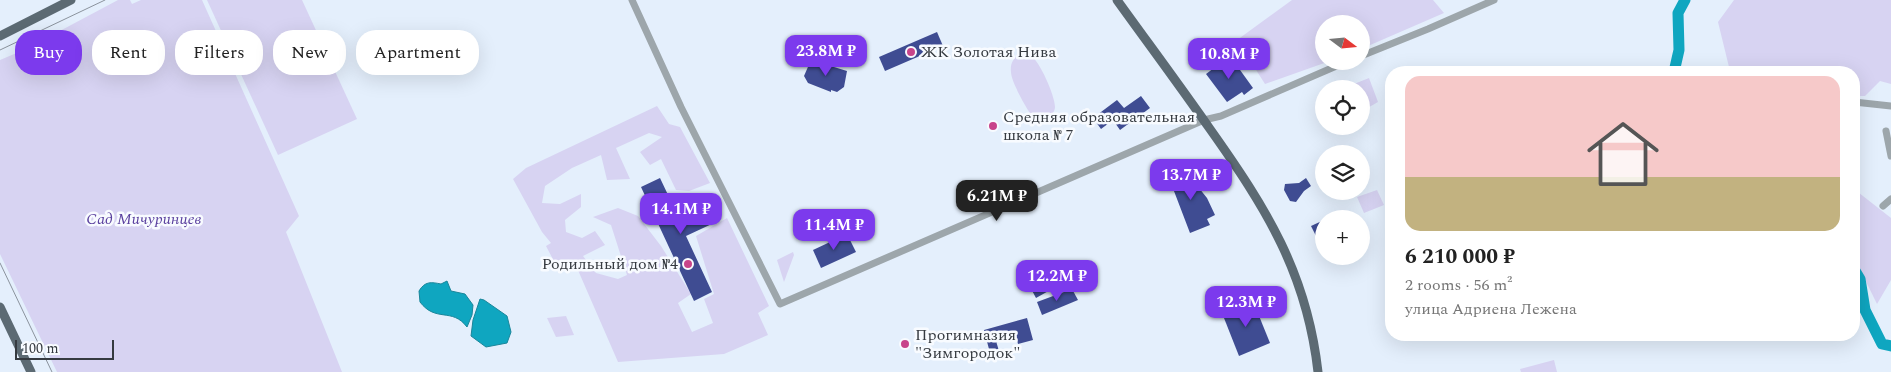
<!DOCTYPE html>
<html lang="en">
<head>
<meta charset="utf-8">
<style>
	body { margin:0; font-family:Spectral,serif; background:#f2f2f2; color:#222; height:100vh; display:flex; flex-direction:column; font-size:19px; white-space:nowrap }
	* { box-sizing:border-box; margin:0 }
	p { font-size:16px; color:#767676 }
	.icon { flex:none; width:28px; height:28px; fill:none; stroke:currentColor; stroke-width:2; stroke-linecap:round; stroke-linejoin:round }
	.map { position:relative; flex:1; overflow:hidden }
	.panel { position:absolute; left:1385px; top:66px; width:475px; height:275px; display:flex; flex-direction:column; background:#fff; border-radius:20px; box-shadow:0 5px 20px #0002 }
	.panel>* { flex:none }
	.hud { position:absolute; left:15px; top:30px; width:475px; height:45px; display:flex; gap:10px }
	.needle { width:32px; rotate:106deg }
	.controls { position:absolute; left:1315px; top:15px; display:grid; gap:10px }
	.controls a { display:grid; place-items:center; width:55px; height:55px; border-radius:50%; background:#fff; box-shadow:0 5px 20px #0002; font-size:25px }
	.scale { position:absolute; left:15px; bottom:12px; width:99px; box-sizing:border-box; padding-left:5px; border:2px solid #353a40; border-top:0; font-size:14px; line-height:18px; white-space:nowrap; color:#353a40; -webkit-text-stroke:4px #f8fbff; paint-order:stroke }
	.price { position:absolute; translate:-50% -42px; padding:0 11px; border-radius:10px; background:#7c3aed; color:#fff; font-size:16px; line-height:32px; filter:drop-shadow(0 1px 2px #0008) }
	.price::after { content:''; position:absolute; left:50%; top:30px; width:15px; height:11px; margin-left:-8px; background:inherit; clip-path:polygon(0 0,100% 0,50% 100%) }
	.price.active { background:#222; color:#fff }
	ul { padding:0; list-style:none }
	li { display:grid; align-content:center; gap:10px; height:265px; padding:0 20px }
	li span { display:grid; place-items:center; height:155px; border-radius:15px; color:#555 }
	li>.icon { margin-inline-start:auto }
	span .icon { width:90px; height:90px; fill:#fffc; stroke-width:1 }
	li b { font-size:21px }
	.chip { padding:0 18px; border-radius:20px; background:#fff; box-shadow:0 5px 20px #0002; font-size:18px; line-height:45px }
	.chip.active { background:#7c3aed; color:#fff }
	.map>svg:first-child { display:block }
	.green { fill:#d7d3f2 }
	.water { fill:#0fa6c0; stroke:#1a869a }
	.lines { fill:none; stroke-linecap:round; stroke-linejoin:round }
	.river { stroke:#0fa6c0; stroke-width:11 }
	.building { fill:#3f4c92 }
	.minor { stroke:#9da6ab; stroke-width:7 }
	.major { stroke:#5c6a73; stroke-width:9 }
	.tram { stroke:#8b939d; stroke-width:1 }
	.poi-dot { fill:#c8448a; stroke:#f8fbff; stroke-width:2 }
	.labels { text-anchor:middle; dominant-baseline:central; stroke-width:5; stroke-linejoin:round; paint-order:stroke }
	.poi-label { font-size:16px; fill:#353a40; stroke:#f8fbff; text-anchor:start }
	.park-label { font-size:16px; font-style:italic; fill:#5b419f; stroke:#f8fbff }
</style>
</head>
<body>
<div class="map">
<svg width="1891" height="372" viewBox="0 0 1891 372">
	<rect width="100%" height="100%" fill="#e4effc"/>
	<g class="green">
		<polygon points="118,0 130,0 132,4 141,0 202,0 299,216 286,232 342,372 57,372 0,254 0,60 26,49"/>
		<polygon points="207,0 302,0 357,119 278,155"/>
		<polygon points="1292,0 1433,0 1444,13 1361,49 1361,24 1324,24 1324,61 1330,61 1265,84 1237,40"/>
		<polygon points="1734,0 1891,0 1891,84 1880,81 1865,96 1854,96 1854,72 1735,72 1729,67 1718,22"/>
		<path d="M 1019,54 C 1023,54 1027,54 1030,55 C 1040,61 1055,96 1055,107 C 1055,111 1052,114 1050,118 L 1042,119 L 1032,116 C 1026,108 1011,81 1011,72 C 1010,64 1013,59 1019,54 Z"/>
		<polygon points="1369,78 1378,102 1364,110 1361,102 1361,89 1356,89 1354,84"/>
		<polygon points="657,106 669,124 680,127 710,183 689,191 676,190 661,159 650,165 640,152 662,137 649,133 616,148 630,179 607,180 601,155 572,168 545,186 542,203 560,204 581,194 581,207 565,220 566,232 582,238 595,231 605,245 583,256 596,273 618,279 627,275 611,225 593,217 618,208 638,216 661,246 691,294 678,303 692,332 713,323 704,299 714,294 696,236 727,218 769,306 758,313 768,335 724,354 618,362 574,261 557,267 546,246 551,243 542,232 513,179 526,168"/>
		<polygon points="1854,189 1891,218 1891,280 1877,304 1854,257"/>
		<polygon points="1377,190 1384,205 1364,213 1357,197"/>
		<polygon points="793,252 794,255 784,282 777,260"/>
		<polygon points="566,316 574,335 556,337 547,318"/>
		<polygon points="1554,360 1557,372 1521,372 1520,369"/>
	</g>
	<g class="water">
		<path d="M 447,281 L 451,291 L 465,294 L 473,305 L 472,315 L 467,327 C 452,307 436,323 420,302 L 419,291 C 425,281 431,282 441,284 Z"/>
		<polygon points="480,299 484,300 507,316 511,332 507,343 486,347 471,336 473,320"/>
	</g>
	<g class="lines">
		<g class="river">
			<polyline points="1674,72 1679,50 1678,13 1685,0"/>
			<polyline points="1854,269 1860,279 1865,310 1882,344 1891,346"/>
		</g>
	</g>
	<g class="building">
		<polygon points="937,32 943,46 885,71 879,57"/>
		<polygon points="1230,56 1253,88 1244,95 1242,92 1227,102 1206,74"/>
		<polygon points="811,60 847,71 844,87 837,92 831,90 831,92 808,83 804,76"/>
		<polygon points="1141,96 1150,108 1120,130 1113,120 1101,129 1093,118 1117,100 1124,108"/>
		<polygon points="1183,168 1207,198 1215,215 1207,219 1210,225 1190,233 1169,178"/>
		<polygon points="660,178 678,216 707,203 716,222 686,236 712,292 694,301 641,187"/>
		<polygon points="1306,178 1311,186 1304,191 1296,202 1290,201 1284,190 1285,184 1299,183"/>
		<polygon points="1324,220 1324,240 1319,242 1311,226"/>
		<polygon points="847,234 856,252 821,268 813,250"/>
		<polygon points="1062,266 1068,280 1036,298 1028,283 1050,274 1049,272"/>
		<polygon points="1072,289 1078,300 1042,315 1037,302"/>
		<polygon points="1253,301 1270,343 1239,356 1222,313"/>
		<polygon points="1027,318 1033,340 1018,344 1016,335 996,341 999,351 990,353 984,330"/>
	</g>
	<g class="lines">
		<g class="minor">
			<polyline points="632,0 681,107 780,304 1204,120 1221,116 1348,61"/>
			<polyline points="1361,56 1428,29 1494,0"/>
			<polyline points="1854,102 1891,106"/>
			<polyline points="1886,131 1891,156"/>
			<polyline points="1883,206 1891,199"/>
		</g>
		<g class="major">
			<path d="M 1117,0 C 1148,43 1180,86 1210,129 C 1266,208 1307,273 1318,372"/>
			<polyline points="0,36 71,0"/>
			<polyline points="0,307 31,372"/>
		</g>
		<g class="tram">
			<polyline points="0,50 105,0"/>
			<polyline points="0,263 52,372"/>
		</g>
	</g>
	<g class="poi-dot">
		<circle cx="911" cy="52" r="5"/>
		<circle cx="993" cy="126" r="5"/>
		<circle cx="688" cy="264" r="5"/>
		<circle cx="905" cy="344" r="5"/>
	</g>
	<g class="labels">
		<g class="poi-label">
			<text x="921" y="52">ЖК Золотая Нива</text>
			<text x="1003" y="117">Средняя образовательная<tspan x="1003" dy="18">школа № 7</tspan></text>
			<text x="678" y="264" text-anchor="end">Родильный дом №4</text>
			<text x="915" y="335">Прогимназия<tspan x="915" dy="18">"Зимгородок"</tspan></text>
		</g>
		<g class="park-label">
			<text x="144" y="219">Сад Мичуринцев</text>
		</g>
	</g>
</svg>
<div class="controls">
<a><svg class="needle" viewBox="-14 -14 28 28"><path d="M0-13l5 13h-10z" fill="#e53935"/><path d="M0 13l5-13h-10z" fill="#767676"/></svg></a>
<a><svg class="icon" aria-label="locate" viewBox="0 0 24 24"><circle cx="12" cy="12" r="6"/><path d="M12 2v4M12 18v4M2 12h4M18 12h4"/></svg></a>
<a><svg class="icon" aria-label="layers" viewBox="0 0 24 24"><path d="M12 4l9 5-9 5-9-5zM3 14l9 5 9-5"/></svg></a>
<a>+</a>
</div>
<div class="scale">100 m</div>
<b class="price" style="left:826px;top:77px">23.8M ₽</b>
<b class="price" style="left:1229px;top:80px">10.8M ₽</b>
<b class="price" style="left:1191px;top:201px">13.7M ₽</b>
<b class="price active" style="left:997px;top:222px">6.21M ₽</b>
<b class="price" style="left:681px;top:235px">14.1M ₽</b>
<b class="price" style="left:834px;top:251px">11.4M ₽</b>
<b class="price" style="left:1057px;top:302px">12.2M ₽</b>
<b class="price" style="left:1246px;top:328px">12.3M ₽</b>
<div class="hud">
<a class="chip active">Buy</a>
<a class="chip">Rent</a>
<a class="chip">Filters</a>
<a class="chip">New</a>
<a class="chip">Apartment</a>
</div>
<section class="panel">
<ul>
<li><span style="background:linear-gradient(#f6c9c9 65%,#c2b280 0)"><svg class="icon" aria-label="home" viewBox="0 0 24 24"><path d="M3 11l9-7 9 7M6 9v11h12V9"/></svg></span><div><b>6 210 000 ₽</b><p>2 rooms · 56 m²</p><p>улица Адриена Лежена</p></div></li>
</ul>
</section>
</div>
</body>
</html>
